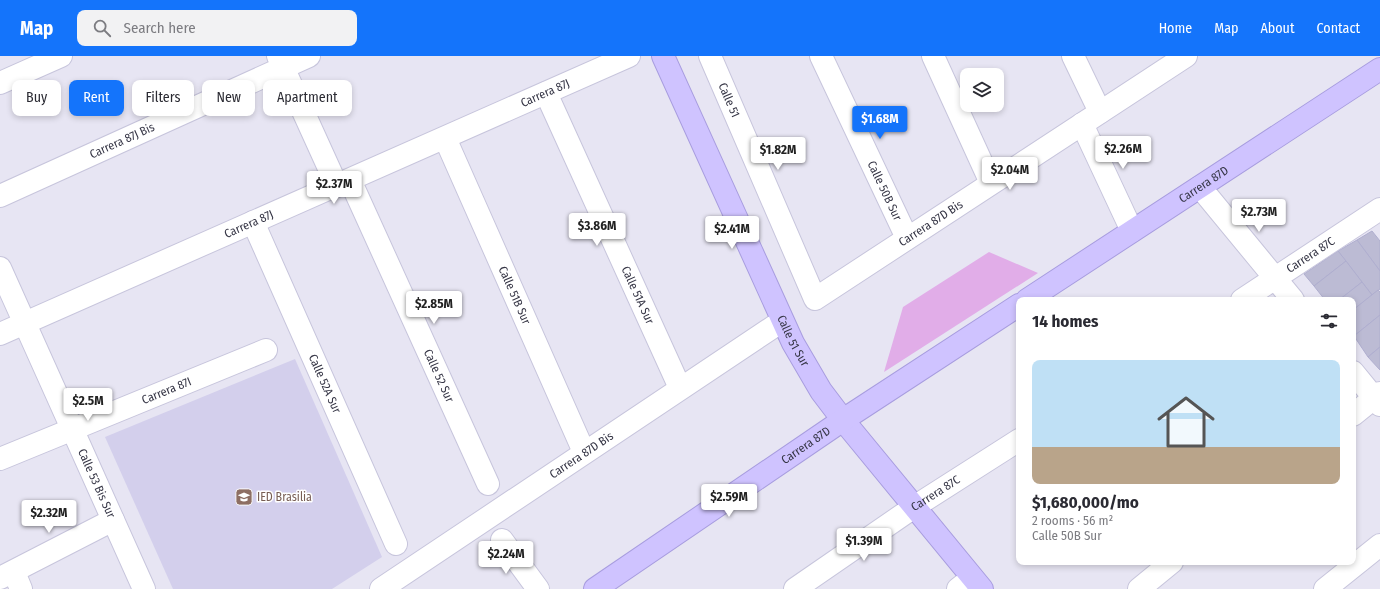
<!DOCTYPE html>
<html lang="en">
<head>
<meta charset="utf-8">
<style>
	body { margin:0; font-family:"Fira Sans Condensed",sans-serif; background:#f2f2f3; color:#2b2b33; height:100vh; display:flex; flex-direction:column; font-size:15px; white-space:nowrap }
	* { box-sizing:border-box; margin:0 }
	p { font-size:13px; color:#7c7c81 }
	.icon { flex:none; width:22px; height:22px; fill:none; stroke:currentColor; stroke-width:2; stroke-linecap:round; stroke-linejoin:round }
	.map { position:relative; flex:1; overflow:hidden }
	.side { position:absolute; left:1016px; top:241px; width:340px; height:268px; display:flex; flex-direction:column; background:#fff; border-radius:8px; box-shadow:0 2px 6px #0003 }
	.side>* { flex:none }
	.banner { position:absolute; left:12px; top:24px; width:380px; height:36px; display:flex; gap:8px }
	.fabs { position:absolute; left:960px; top:12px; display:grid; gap:8px }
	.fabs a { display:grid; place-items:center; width:44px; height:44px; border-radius:8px; background:#fff; box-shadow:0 2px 6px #0003; font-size:20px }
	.price { position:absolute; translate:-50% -34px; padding:0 9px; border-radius:4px; background:#fff; color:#222; font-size:13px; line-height:26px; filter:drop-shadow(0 1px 2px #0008) }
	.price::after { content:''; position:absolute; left:50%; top:24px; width:12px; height:9px; margin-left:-6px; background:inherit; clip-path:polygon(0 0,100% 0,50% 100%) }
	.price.selected { background:#1474fb; color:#fff }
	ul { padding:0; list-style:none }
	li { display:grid; align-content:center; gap:8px; height:212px; padding:0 16px }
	li span { display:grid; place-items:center; height:124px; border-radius:8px; color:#555 }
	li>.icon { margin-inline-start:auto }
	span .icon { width:72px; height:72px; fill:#fffc; stroke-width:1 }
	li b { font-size:17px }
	h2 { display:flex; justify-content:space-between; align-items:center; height:48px; padding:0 16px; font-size:17px }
	.tag { padding:0 14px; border-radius:8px; background:#fff; box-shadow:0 2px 6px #0003; font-size:14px; line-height:36px }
	.tag.selected { background:#1474fb; color:#fff }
	header { display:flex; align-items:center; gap:24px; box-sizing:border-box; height:56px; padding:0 20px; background:#1474fb; color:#fff }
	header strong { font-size:19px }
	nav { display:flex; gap:22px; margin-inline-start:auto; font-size:14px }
	.search { width:280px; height:36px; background:#f2f2f3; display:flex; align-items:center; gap:10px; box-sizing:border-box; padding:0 14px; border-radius:8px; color:#7c7c81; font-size:15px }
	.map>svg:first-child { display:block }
	.education { fill:#d3cfec }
	.green { fill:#e1ade8 }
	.building { fill:#bcbbd4; stroke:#afaecf }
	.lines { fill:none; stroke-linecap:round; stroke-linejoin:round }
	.street-casing { stroke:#c7c5dc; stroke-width:24 }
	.secondary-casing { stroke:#a89ddf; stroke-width:24 }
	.street { stroke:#fff; stroke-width:22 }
	.secondary { stroke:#cfc3ff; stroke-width:22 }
	.labels { text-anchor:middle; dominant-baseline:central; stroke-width:3; stroke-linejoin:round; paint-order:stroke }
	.street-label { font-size:12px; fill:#353545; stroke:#fff }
	.education-label { font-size:12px; fill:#785e54; stroke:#fff; text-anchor:start }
</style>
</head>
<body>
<header>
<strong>Map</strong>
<div class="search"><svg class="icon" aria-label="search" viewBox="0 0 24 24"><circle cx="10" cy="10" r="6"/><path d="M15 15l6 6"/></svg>Search here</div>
<nav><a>Home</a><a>Map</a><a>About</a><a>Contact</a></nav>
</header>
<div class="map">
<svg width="1380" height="533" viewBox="0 0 1380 533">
	<rect width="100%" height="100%" fill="#e7e5f3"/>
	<polygon class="education" points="295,303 382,501 332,533 173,533 105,381"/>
	<polygon class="green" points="989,196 1038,217 884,316 903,251"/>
	<g class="building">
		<polygon points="1372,175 1380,185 1380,215 1357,184"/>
		<polygon points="1357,184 1380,215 1380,233 1372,239 1338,195"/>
		<polygon points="1338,195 1346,205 1314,230 1304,218"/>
		<polygon points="1346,205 1362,226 1339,244 1325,244 1314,230"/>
		<polygon points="1362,226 1372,239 1353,254 1353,244 1339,244"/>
		<polygon points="1378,234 1380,236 1380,259 1354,280 1353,278 1353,254"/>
		<polygon points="1380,259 1380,291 1368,301 1354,280"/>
		<polygon points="1380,291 1380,314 1368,301"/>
	</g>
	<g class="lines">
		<g class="street-casing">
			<g id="street">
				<polyline points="278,0 337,130"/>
				<path id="s1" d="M 710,0 L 815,243 L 1186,0"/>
				<path id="s2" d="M 821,0 L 907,182"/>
				<polyline points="933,0 991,127"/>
				<polyline points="1073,0 1100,56"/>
				<polyline points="0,27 61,0"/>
				<path id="s3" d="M 546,37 L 680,332"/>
				<polyline points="1082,68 1132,175"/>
				<path id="s4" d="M 445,82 L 584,396"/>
				<path id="s5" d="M 350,124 L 488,428"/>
				<polyline points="1200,131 1293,244"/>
				<path id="s6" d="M 0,140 L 309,0"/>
				<path id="s7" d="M 253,166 L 396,488"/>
				<path id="s8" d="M 0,212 L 144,533"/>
				<path id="s9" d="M 1242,244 L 1380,153"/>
				<path id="s10" d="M 0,278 L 629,0"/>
				<polyline points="1353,316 1380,349"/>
				<polyline points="1353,359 1380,337"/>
				<path id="s11" d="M 0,403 L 266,294"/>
				<polyline points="502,484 538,533"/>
				<polyline points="14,516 21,533"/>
				<polyline points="0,522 113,464"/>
				<path id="s12" d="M 381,533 L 782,265"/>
				<path id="s13" d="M 795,533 L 914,451 L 1019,384"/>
				<polyline points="958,533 972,522"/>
				<polyline points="1139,533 1172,506"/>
				<polyline points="1325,533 1380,489"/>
			</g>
		</g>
		<g class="secondary-casing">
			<g id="secondary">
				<path id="s14" d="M 663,0 L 793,287 L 821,335 L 843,364 L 982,533"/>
				<path id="s15" d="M 1027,244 L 1380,13"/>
				<path id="s16" d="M 595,533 L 843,364 L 1019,249"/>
			</g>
		</g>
		<use href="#street" class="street"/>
		<use href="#secondary" class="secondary"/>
	</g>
	<defs>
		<g id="school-square" transform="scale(0.9)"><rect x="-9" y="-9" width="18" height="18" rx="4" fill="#8d6e63" stroke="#fff"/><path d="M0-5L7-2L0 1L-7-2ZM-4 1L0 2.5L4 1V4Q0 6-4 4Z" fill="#fff"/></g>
	</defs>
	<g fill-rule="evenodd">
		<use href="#school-square" x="244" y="441"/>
	</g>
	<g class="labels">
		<g class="street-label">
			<text stroke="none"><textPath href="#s10" startOffset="596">Carrera 87J</textPath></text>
			<text stroke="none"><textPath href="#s1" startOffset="48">Calle 51</textPath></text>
			<text stroke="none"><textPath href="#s6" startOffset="134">Carrera 87J Bis</textPath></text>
			<text stroke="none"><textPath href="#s15" startOffset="211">Carrera 87D</textPath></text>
			<text stroke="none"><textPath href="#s2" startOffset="149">Calle 50B Sur</textPath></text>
			<text stroke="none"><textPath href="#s1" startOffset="403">Carrera 87D Bis</textPath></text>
			<text stroke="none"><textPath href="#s10" startOffset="272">Carrera 87J</textPath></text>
			<text stroke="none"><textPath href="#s9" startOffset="82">Carrera 87C</textPath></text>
			<text stroke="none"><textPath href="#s4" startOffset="172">Calle 51B Sur</textPath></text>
			<text stroke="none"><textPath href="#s3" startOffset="222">Calle 51A Sur</textPath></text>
			<text stroke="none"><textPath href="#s14" startOffset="313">Calle 51 Sur</textPath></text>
			<text stroke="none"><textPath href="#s5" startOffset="215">Calle 52 Sur</textPath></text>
			<text stroke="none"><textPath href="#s7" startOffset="177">Calle 52A Sur</textPath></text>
			<text stroke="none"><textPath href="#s11" startOffset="180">Carrera 87I</textPath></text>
			<text stroke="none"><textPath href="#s16" startOffset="255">Carrera 87D</textPath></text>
			<text stroke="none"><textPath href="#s12" startOffset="241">Carrera 87D Bis</textPath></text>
			<text stroke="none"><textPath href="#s8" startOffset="236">Calle 53 Bis Sur</textPath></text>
			<text stroke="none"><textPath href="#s13" startOffset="170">Carrera 87C</textPath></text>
		</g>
		<g class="education-label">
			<text x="257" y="441">IED Brasilia</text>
		</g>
	</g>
</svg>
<div class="fabs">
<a><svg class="icon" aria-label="layers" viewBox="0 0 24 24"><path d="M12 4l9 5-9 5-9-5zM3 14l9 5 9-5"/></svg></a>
</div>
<b class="price selected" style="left:880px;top:84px">$1.68M</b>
<b class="price" style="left:1123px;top:114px">$2.26M</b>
<b class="price" style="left:778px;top:115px">$1.82M</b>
<b class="price" style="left:1010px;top:135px">$2.04M</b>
<b class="price" style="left:334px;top:149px">$2.37M</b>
<b class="price" style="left:1259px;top:177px">$2.73M</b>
<b class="price" style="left:597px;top:191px">$3.86M</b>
<b class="price" style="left:732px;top:194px">$2.41M</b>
<b class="price" style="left:434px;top:269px">$2.85M</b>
<b class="price" style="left:88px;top:366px">$2.5M</b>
<b class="price" style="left:729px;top:462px">$2.59M</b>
<b class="price" style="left:49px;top:478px">$2.32M</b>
<b class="price" style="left:864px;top:506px">$1.39M</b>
<b class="price" style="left:506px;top:519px">$2.24M</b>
<div class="banner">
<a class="tag">Buy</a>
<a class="tag selected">Rent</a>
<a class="tag">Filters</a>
<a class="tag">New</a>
<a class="tag">Apartment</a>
</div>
<section class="side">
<h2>14 homes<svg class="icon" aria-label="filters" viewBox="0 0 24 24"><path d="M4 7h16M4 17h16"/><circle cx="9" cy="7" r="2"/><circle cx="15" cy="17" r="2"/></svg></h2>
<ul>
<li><span style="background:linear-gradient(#bfe0f5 70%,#b9a48a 0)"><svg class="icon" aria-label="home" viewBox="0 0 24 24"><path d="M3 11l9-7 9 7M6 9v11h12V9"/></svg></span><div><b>$1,680,000/mo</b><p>2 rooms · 56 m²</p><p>Calle 50B Sur</p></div></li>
</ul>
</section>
</div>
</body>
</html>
